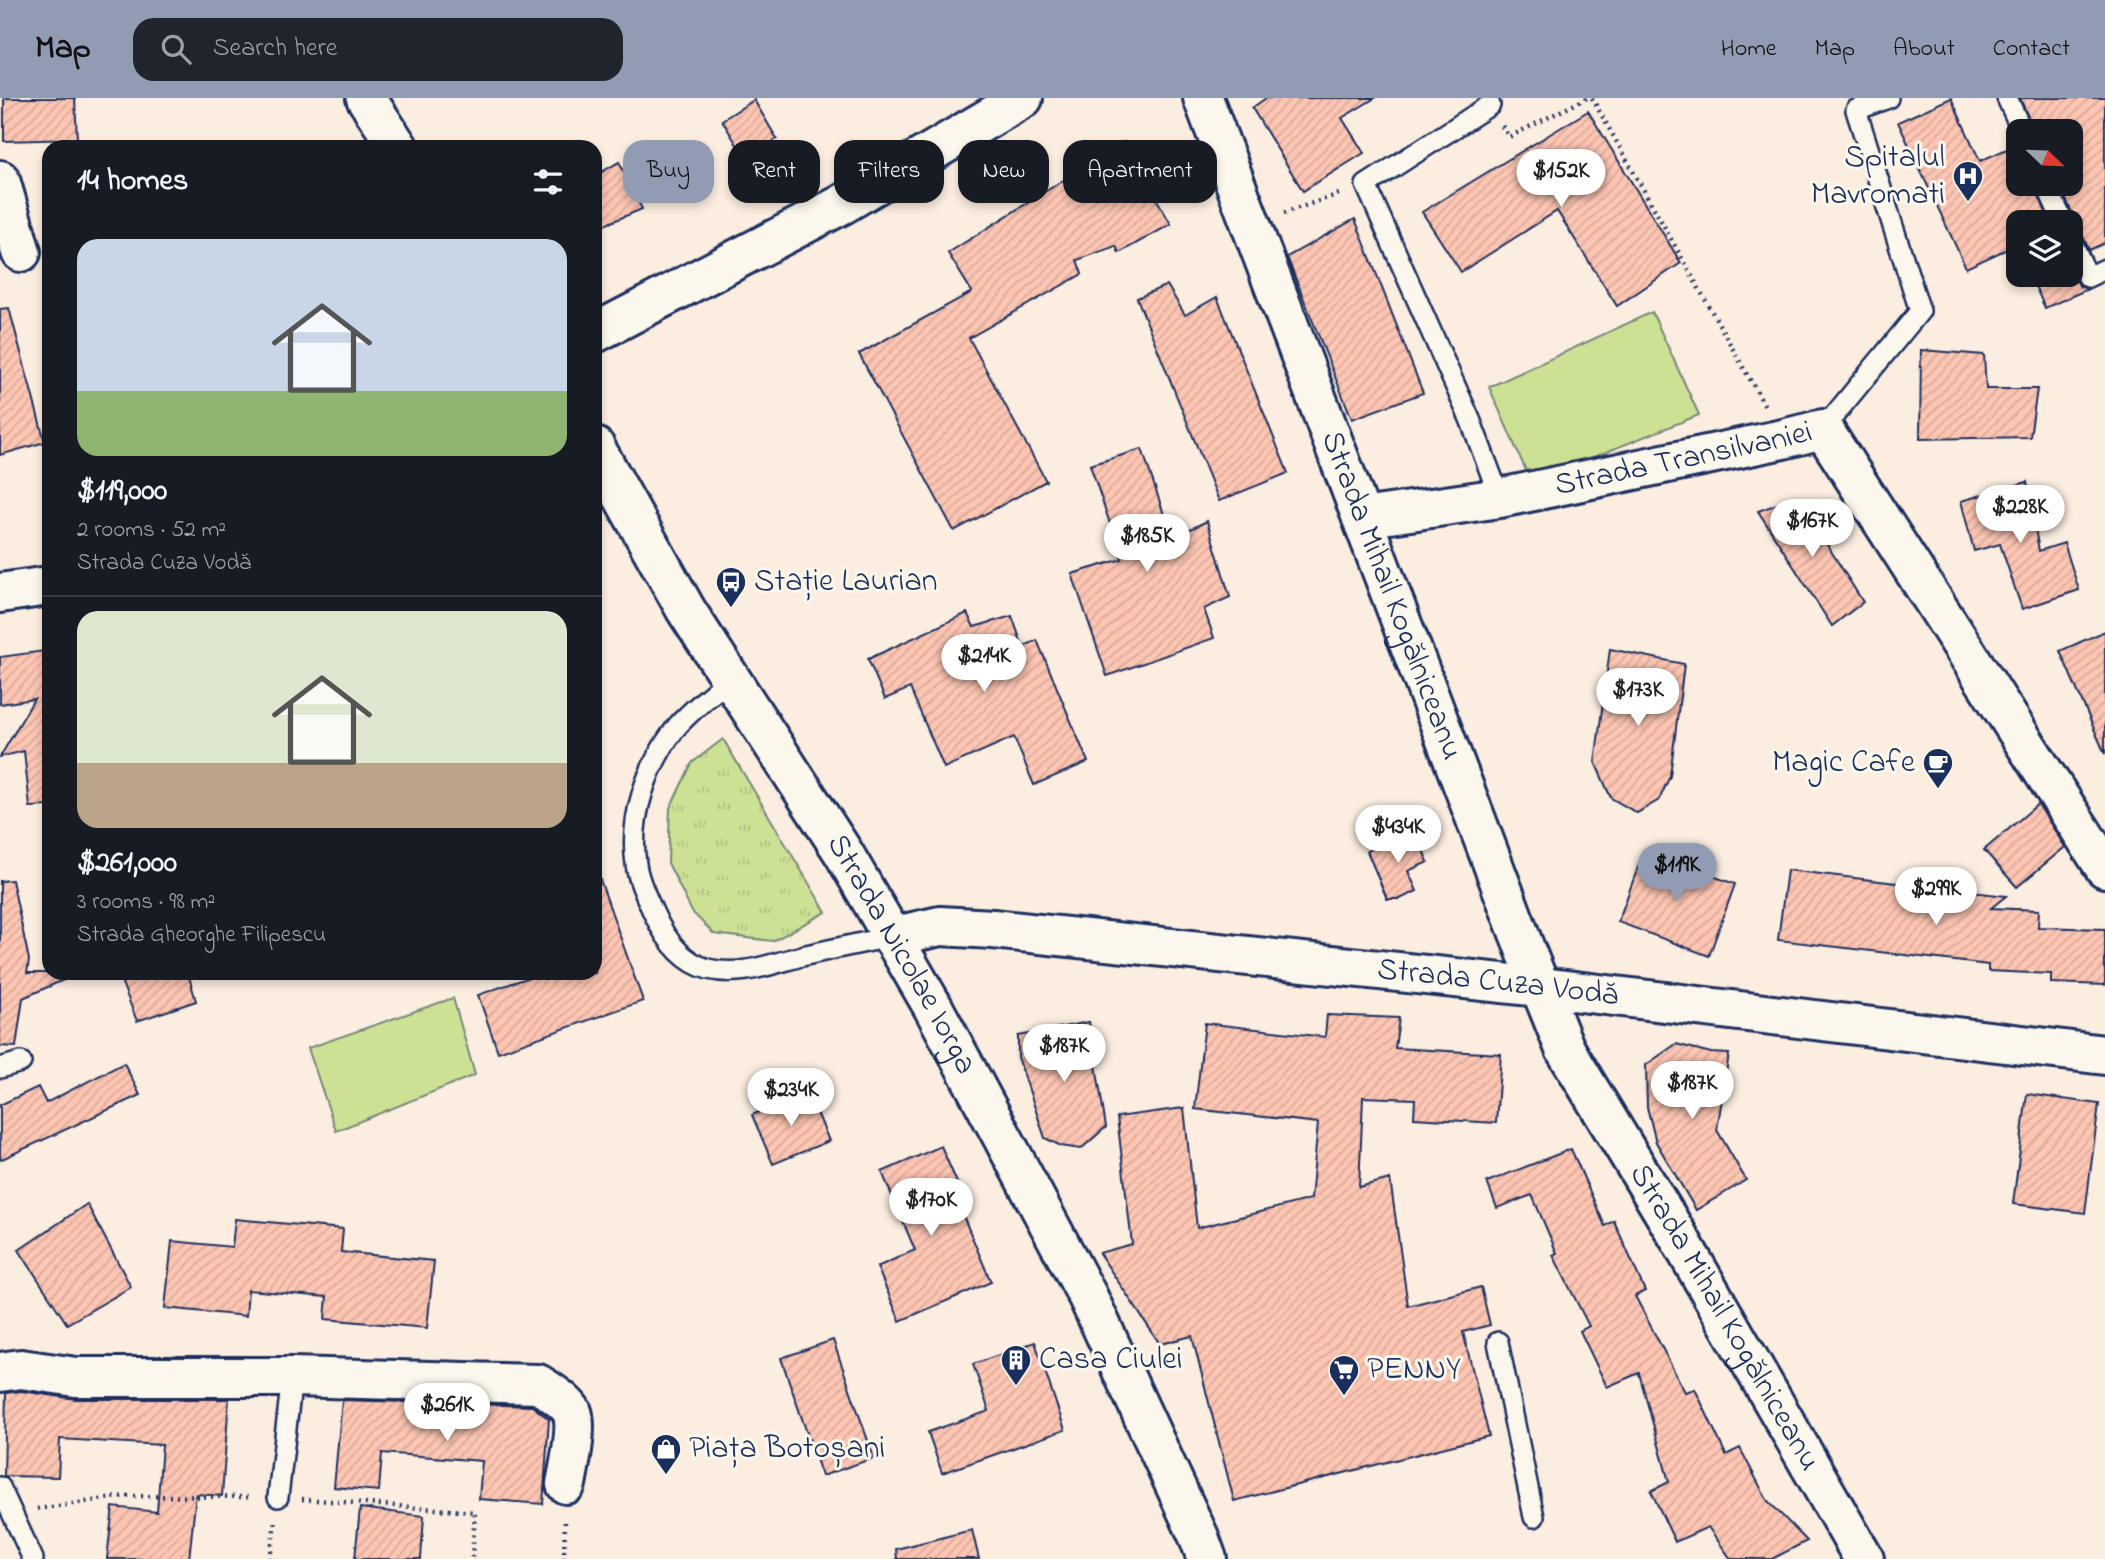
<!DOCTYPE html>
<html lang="en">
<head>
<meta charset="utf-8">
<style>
	body { margin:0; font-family:"Indie Flower",sans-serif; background:#20242c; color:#f1f3f6; height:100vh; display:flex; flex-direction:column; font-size:26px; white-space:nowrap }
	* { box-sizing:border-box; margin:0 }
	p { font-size:23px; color:#9ea1a6 }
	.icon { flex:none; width:38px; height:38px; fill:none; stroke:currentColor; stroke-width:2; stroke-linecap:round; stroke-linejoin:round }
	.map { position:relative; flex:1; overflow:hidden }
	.drawer { position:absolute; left:42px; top:42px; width:560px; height:840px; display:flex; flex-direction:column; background:#171b24; border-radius:21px; box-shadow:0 4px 10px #0003 }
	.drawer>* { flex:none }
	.hud { position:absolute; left:623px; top:42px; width:665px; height:63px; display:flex; gap:14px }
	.needle { width:46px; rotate:113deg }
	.tools { position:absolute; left:2006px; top:21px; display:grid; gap:14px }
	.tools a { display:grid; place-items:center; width:77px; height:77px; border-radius:14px; background:#171b24; box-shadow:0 4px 10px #0003; font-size:35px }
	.price { position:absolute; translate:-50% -60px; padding:0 16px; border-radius:24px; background:#fff; color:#222; font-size:23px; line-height:46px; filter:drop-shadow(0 2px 4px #0008) }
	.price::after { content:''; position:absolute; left:50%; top:42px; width:21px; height:16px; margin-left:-10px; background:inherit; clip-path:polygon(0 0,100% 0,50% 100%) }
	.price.selected { background:#919bb2; color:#111 }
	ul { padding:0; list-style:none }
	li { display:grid; align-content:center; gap:14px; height:371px; padding:0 35px }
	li+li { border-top:2px solid #363941 }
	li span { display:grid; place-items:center; height:217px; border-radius:21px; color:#555 }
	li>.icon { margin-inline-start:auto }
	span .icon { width:126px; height:126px; fill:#fffc; stroke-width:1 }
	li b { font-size:30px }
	h2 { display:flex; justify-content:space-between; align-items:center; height:84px; padding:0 35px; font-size:30px }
	.chip { padding:0 24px; border-radius:21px; background:#171b24; box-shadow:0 4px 10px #0003; font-size:24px; line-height:63px }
	.chip.selected { background:#919bb2; color:#111 }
	header { display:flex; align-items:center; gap:42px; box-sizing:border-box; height:98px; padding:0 35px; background:#919bb2; color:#111 }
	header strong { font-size:33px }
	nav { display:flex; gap:38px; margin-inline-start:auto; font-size:24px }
	.search { width:490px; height:63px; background:#20242c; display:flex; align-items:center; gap:18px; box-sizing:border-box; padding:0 24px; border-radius:21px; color:#9ea1a6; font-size:26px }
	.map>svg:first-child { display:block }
	.grass { fill:#cde195; stroke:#74887a; stroke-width:2 }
	.park { fill:url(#park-tufts); stroke:#74887a; stroke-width:2 }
	.building { fill:url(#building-hatch); stroke:#1b2f5e; stroke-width:2 }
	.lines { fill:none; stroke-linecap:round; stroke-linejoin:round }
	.service-casing { stroke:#1b2f5e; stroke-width:24 }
	.minor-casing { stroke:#1b2f5e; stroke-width:44 }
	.secondary-casing { stroke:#1b2f5e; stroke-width:44 }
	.path { stroke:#1b2f5e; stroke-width:4.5; stroke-dasharray:2 5; stroke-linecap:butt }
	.service { stroke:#fbf7ec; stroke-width:19 }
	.minor { stroke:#fbf7ec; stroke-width:38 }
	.secondary { stroke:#fbf7ec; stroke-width:38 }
	.labels { text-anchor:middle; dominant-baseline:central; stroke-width:6; stroke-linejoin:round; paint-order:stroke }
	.poi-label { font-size:32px; fill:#1b2f5e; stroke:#fbf7ec; text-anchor:start }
	.street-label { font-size:32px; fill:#1b2f5e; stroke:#fbf7ec }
</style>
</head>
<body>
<header>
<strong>Map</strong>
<div class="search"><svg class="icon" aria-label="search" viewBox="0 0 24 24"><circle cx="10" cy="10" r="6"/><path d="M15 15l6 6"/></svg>Search here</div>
<nav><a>Home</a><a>Map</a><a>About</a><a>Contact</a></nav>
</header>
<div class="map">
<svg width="2105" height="1461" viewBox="0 0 2105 1461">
	<defs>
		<pattern id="park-tufts" width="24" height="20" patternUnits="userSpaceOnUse" patternTransform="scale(1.75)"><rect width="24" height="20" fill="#cde195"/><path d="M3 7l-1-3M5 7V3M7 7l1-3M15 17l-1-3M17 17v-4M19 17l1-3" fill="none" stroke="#afc183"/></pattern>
		<pattern id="building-hatch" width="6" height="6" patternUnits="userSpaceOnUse" patternTransform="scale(1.75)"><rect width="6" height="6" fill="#fdc5b2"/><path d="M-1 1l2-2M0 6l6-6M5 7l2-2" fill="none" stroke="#d8aa9c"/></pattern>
	</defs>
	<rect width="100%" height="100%" fill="#fbede0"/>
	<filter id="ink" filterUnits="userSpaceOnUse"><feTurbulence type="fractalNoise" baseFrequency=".0143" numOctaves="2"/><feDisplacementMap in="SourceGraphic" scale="14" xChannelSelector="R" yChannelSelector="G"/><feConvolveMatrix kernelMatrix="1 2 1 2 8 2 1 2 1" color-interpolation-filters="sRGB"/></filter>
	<g filter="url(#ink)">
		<g class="grass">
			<polygon points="1652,214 1699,317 1531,384 1489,289"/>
			<polygon points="453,900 475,977 336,1033 308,950"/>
		</g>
		<polygon class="park" points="723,641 826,814 773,843 714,836 692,814 668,765 670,710 692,665"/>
		<g class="building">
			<polygon points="4,0 75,0 77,41 4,43"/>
			<polygon points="1266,0 1375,0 1342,20 1364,55 1303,93 1252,10"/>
			<polygon points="1951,0 1980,63 2018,46 2018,86 2034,86 2050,124 2018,124 2018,146 1966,170 1898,24"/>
			<polygon points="2020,0 2105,0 2105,145 2089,152 2081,134 2074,129 2074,119 2059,86 2070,86 2070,33 2034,33"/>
			<polygon points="754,2 777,41 745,60 722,22"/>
			<polygon points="1588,13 1681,165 1617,208 1557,113 1461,174 1422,114"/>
			<polygon points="1124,44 1171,126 1119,155 1116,148 1077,162 1082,176 969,240 1046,383 954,433 859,256 972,194 948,155"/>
			<polygon points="619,64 642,111 595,131 595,78"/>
			<polygon points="1355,121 1423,295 1352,321 1287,159"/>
			<polygon points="2030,177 2073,177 2080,189 2088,191 2045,210"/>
			<polygon points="1167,187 1185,217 1217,199 1288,375 1219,403 1137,200"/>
			<polygon points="9,210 45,344 0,357 0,211"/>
			<polygon points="1921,252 1984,257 1986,291 2037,291 2030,339 1920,341"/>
			<polygon points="1142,351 1172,440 1207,423 1230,499 1204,511 1214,540 1107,578 1072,476 1122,461 1090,367"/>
			<polygon points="2027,384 2039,453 2064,445 2079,492 2022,511 2000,446 1974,453 1961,403"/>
			<polygon points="1797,399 1863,504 1832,528 1758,413"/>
			<polygon points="967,515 974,529 1012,518 1023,549 1037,542 1088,664 1034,687 1014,639 944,670 910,590 885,601 868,561"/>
			<polygon points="2105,533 2105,656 2060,553"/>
			<polygon points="1610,551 1684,566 1670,678 1659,702 1637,715 1611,700 1595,664"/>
			<polygon points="44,553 48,577 49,575 49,708 30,709 24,653 0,659 34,601 0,606 0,559"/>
			<polygon points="2038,706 2065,749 2017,789 1984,752"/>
			<polygon points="1415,733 1428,764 1408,773 1417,793 1400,801 1387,801 1367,753"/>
			<polygon points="1644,753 1735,786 1709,858 1618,824"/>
			<polygon points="1787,772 2006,798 1991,810 2039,812 2038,829 2105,831 2105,887 2051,885 2051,876 1988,873 1988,867 1778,842"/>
			<polygon points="599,779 643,903 498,954 478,897 541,875 595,875 595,780"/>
			<polygon points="12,782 29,862 27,875 79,875 23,900 16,949 0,948 0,783"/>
			<polygon points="118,875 188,875 196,903 137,923"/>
			<polygon points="1327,917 1399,920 1395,950 1501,956 1496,1025 1414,1020 1415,1001 1363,999 1359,1089 1390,1081 1408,1208 1481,1189 1490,1227 1463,1234 1489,1338 1234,1403 1192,1238 1160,1246 1099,1155 1132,1146 1117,1019 1184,1010 1197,1130 1311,1101 1318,1025 1195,1011 1205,925 1325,939"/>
			<polygon points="1089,924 1106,1029 1081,1051 1061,1048 1045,1040 1018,959 1018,938"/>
			<polygon points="1676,946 1711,955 1729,956 1717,1032 1746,1082 1696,1112 1656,1044 1647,1009 1646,967"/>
			<polygon points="124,965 140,997 0,1062 0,1007 38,989 46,1005"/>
			<polygon points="808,993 829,1043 773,1066 752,1017"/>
			<polygon points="2027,996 2099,1006 2085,1115 2013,1106"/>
			<polygon points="941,1048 968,1110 961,1113 991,1184 900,1223 877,1169 915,1152 882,1074"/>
			<polygon points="1571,1051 1605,1128 1614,1123 1645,1193 1635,1198 1685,1294 1695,1291 1726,1357 1740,1350 1767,1402 1807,1443 1772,1461 1731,1461 1708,1429 1675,1444 1651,1393 1669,1384 1639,1275 1607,1289 1580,1233 1589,1228 1553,1157 1557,1155 1532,1097 1497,1110 1487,1084"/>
			<polygon points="87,1106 131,1189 67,1226 19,1152"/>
			<polygon points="235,1121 343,1131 341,1154 434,1163 427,1230 325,1221 327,1199 248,1192 246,1218 165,1210 172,1143 232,1149"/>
			<polygon points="833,1242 874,1360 822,1378 781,1260"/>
			<polygon points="1035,1244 1065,1332 942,1375 928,1334 989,1313 973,1266"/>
			<polygon points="21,1293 76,1301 229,1301 222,1398 196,1396 189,1461 107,1461 113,1409 157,1414 162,1347 60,1341 58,1379 4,1378 6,1295"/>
			<polygon points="342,1302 532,1308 549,1321 543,1406 479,1401 482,1363 382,1355 379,1393 334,1389"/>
			<polygon points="360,1410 424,1418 421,1461 355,1461"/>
			<polygon points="972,1432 979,1461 897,1461 896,1451"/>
		</g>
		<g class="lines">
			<g class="service-casing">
				<g id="service">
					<polyline points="2007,0 2022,33"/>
					<polyline points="1490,7 1366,87 1470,321 1500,400"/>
					<polyline points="2046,86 2063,124"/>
					<polyline points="2070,140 2088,179 2105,171"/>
					<polyline points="1823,331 1920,213 1856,12 1888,0"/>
					<path d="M 730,580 C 714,595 688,614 675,631 C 647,668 629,719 636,766 C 638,783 647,800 654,816 C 665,840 681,864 708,871 C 740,879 771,866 802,858 C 832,851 861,845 891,839"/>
					<polyline points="0,970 21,964"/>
					<polyline points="1498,1244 1534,1419"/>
					<polyline points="0,1389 33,1461"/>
					<polyline points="278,1399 292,1279"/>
				</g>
			</g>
			<g class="minor-casing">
				<g id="minor">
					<path id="s1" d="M 1203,0 L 1525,851 L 1565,951 L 1678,1138 L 1864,1461"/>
					<polyline points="0,82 21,154"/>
					<path id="s2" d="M 1362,420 L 1500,400 L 1783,341 L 1823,331 L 2105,770"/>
					<path id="s3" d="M 891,839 L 940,828 L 993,831 L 1540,889 L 2105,957"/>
					<path d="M 0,1274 L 21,1271 L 76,1279 L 292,1279 L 538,1286 C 548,1292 567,1304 572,1314 C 578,1328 569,1370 566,1386"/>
				</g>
			</g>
			<g class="secondary-casing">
				<g id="secondary">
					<polyline points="366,0 398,49"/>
					<polyline points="595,235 841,107 1023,0"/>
					<path id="s4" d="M 595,349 L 686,512 L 843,754 L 933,909 L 1088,1199 L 1199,1439 L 1207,1461"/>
					<polyline points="0,495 49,488"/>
				</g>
			</g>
			<g class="path">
				<polyline points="1592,0 1766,310"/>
				<polyline points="1502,28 1509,39 1587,0"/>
				<polyline points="1284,115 1342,95"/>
				<polyline points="302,1401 475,1414 472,1461"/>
				<polyline points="37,1411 126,1398 251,1399"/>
				<polyline points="270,1461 275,1424"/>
				<polyline points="564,1461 565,1420"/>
			</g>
			<use href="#service" class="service"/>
			<use href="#minor" class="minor"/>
			<use href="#secondary" class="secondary"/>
		</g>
	</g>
	<defs>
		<g id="hospital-pin" transform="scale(1.575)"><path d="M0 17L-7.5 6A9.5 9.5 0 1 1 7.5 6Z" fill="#1b2f5e" stroke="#fbf7ec"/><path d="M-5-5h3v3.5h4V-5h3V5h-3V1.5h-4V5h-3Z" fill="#fff"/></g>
		<g id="bus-pin" transform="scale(1.575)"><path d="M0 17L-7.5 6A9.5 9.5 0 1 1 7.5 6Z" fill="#1b2f5e" stroke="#fbf7ec"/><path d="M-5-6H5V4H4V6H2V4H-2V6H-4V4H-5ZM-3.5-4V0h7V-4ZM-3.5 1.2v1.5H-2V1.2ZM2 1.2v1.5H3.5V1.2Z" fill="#fff"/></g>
		<g id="cafe-pin" transform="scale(1.575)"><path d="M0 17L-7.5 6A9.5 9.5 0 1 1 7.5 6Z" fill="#1b2f5e" stroke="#fbf7ec"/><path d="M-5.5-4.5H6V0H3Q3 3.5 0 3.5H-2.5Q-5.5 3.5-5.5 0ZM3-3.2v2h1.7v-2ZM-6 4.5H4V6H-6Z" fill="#fff"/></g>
		<g id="building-pin" transform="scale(1.575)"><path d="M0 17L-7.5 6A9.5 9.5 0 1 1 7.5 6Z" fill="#1b2f5e" stroke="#fbf7ec"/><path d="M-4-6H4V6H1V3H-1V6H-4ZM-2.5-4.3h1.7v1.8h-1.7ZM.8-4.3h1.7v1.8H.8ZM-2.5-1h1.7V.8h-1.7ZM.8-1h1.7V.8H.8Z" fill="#fff"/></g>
		<g id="supermarket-pin" transform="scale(1.575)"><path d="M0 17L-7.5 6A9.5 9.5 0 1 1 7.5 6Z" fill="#1b2f5e" stroke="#fbf7ec"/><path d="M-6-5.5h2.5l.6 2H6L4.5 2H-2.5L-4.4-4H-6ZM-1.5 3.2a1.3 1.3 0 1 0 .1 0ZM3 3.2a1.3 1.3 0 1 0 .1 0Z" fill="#fff"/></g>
		<g id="shop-pin" transform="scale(1.575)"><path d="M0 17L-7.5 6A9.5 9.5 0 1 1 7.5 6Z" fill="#1b2f5e" stroke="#fbf7ec"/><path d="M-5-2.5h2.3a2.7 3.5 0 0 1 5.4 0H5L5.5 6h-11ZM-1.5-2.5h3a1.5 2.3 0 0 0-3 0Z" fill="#fff"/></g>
	</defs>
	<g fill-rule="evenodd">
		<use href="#hospital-pin" x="1968" y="78"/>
		<use href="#bus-pin" x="731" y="484"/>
		<use href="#cafe-pin" x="1938" y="665"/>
		<use href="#building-pin" x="1016" y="1262"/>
		<use href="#supermarket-pin" x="1344" y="1272"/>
		<use href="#shop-pin" x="666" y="1351"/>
	</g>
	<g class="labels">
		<g class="poi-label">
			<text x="1945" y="60" text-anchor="end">Spitalul<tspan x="1945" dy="37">Mavromati</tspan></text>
			<text x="754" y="484">Stație Laurian</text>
			<text x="1915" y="665" text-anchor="end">Magic Cafe</text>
			<text x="1039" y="1262">Casa Ciulei</text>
			<text x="1367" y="1272">PENNY</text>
			<text x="689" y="1351">Piața Botoșani</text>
		</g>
		<g class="street-label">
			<text stroke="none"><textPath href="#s2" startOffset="327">Strada Transilvaniei</textPath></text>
			<text stroke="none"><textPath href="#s1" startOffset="532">Strada Mihail Kogălniceanu</textPath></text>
			<text stroke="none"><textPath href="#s4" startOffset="593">Strada Nicolae Iorga</textPath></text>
			<text stroke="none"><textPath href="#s3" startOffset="611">Strada Cuza Vodă</textPath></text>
			<text stroke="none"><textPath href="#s1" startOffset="1330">Strada Mihail Kogălniceanu</textPath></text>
		</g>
	</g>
</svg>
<div class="tools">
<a><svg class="needle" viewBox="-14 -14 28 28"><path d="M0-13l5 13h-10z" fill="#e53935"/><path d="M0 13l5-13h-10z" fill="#9ea1a6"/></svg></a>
<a><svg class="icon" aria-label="layers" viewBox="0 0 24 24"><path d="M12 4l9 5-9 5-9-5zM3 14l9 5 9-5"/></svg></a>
</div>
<b class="price" style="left:1561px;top:111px">$152K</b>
<b class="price" style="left:2020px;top:447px">$228K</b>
<b class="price" style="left:1812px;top:461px">$167K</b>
<b class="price" style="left:1147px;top:476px">$185K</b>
<b class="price" style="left:984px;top:596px">$214K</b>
<b class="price" style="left:1638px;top:630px">$173K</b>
<b class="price" style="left:1398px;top:767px">$434K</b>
<b class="price selected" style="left:1677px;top:805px">$119K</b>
<b class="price" style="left:1936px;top:829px">$299K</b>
<b class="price" style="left:1064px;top:986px">$187K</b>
<b class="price" style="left:1692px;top:1023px">$187K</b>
<b class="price" style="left:791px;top:1030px">$234K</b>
<b class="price" style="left:931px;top:1140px">$170K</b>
<b class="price" style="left:447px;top:1345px">$261K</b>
<div class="hud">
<a class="chip selected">Buy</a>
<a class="chip">Rent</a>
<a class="chip">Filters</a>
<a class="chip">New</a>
<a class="chip">Apartment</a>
</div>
<section class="drawer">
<h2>14 homes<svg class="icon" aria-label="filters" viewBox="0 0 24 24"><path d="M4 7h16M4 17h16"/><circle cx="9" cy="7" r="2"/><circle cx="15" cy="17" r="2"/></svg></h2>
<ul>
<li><span style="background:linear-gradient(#c9d6e8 70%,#8fb573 0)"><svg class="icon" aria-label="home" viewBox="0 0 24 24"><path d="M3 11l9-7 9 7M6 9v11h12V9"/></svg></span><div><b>$119,000</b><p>2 rooms · 52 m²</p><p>Strada Cuza Vodă</p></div></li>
<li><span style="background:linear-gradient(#dfe7d0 70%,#b9a48a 0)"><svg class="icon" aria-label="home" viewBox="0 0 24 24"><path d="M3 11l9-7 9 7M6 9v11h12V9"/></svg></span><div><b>$261,000</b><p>3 rooms · 98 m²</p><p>Strada Gheorghe Filipescu</p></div></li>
</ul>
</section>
</div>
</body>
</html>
